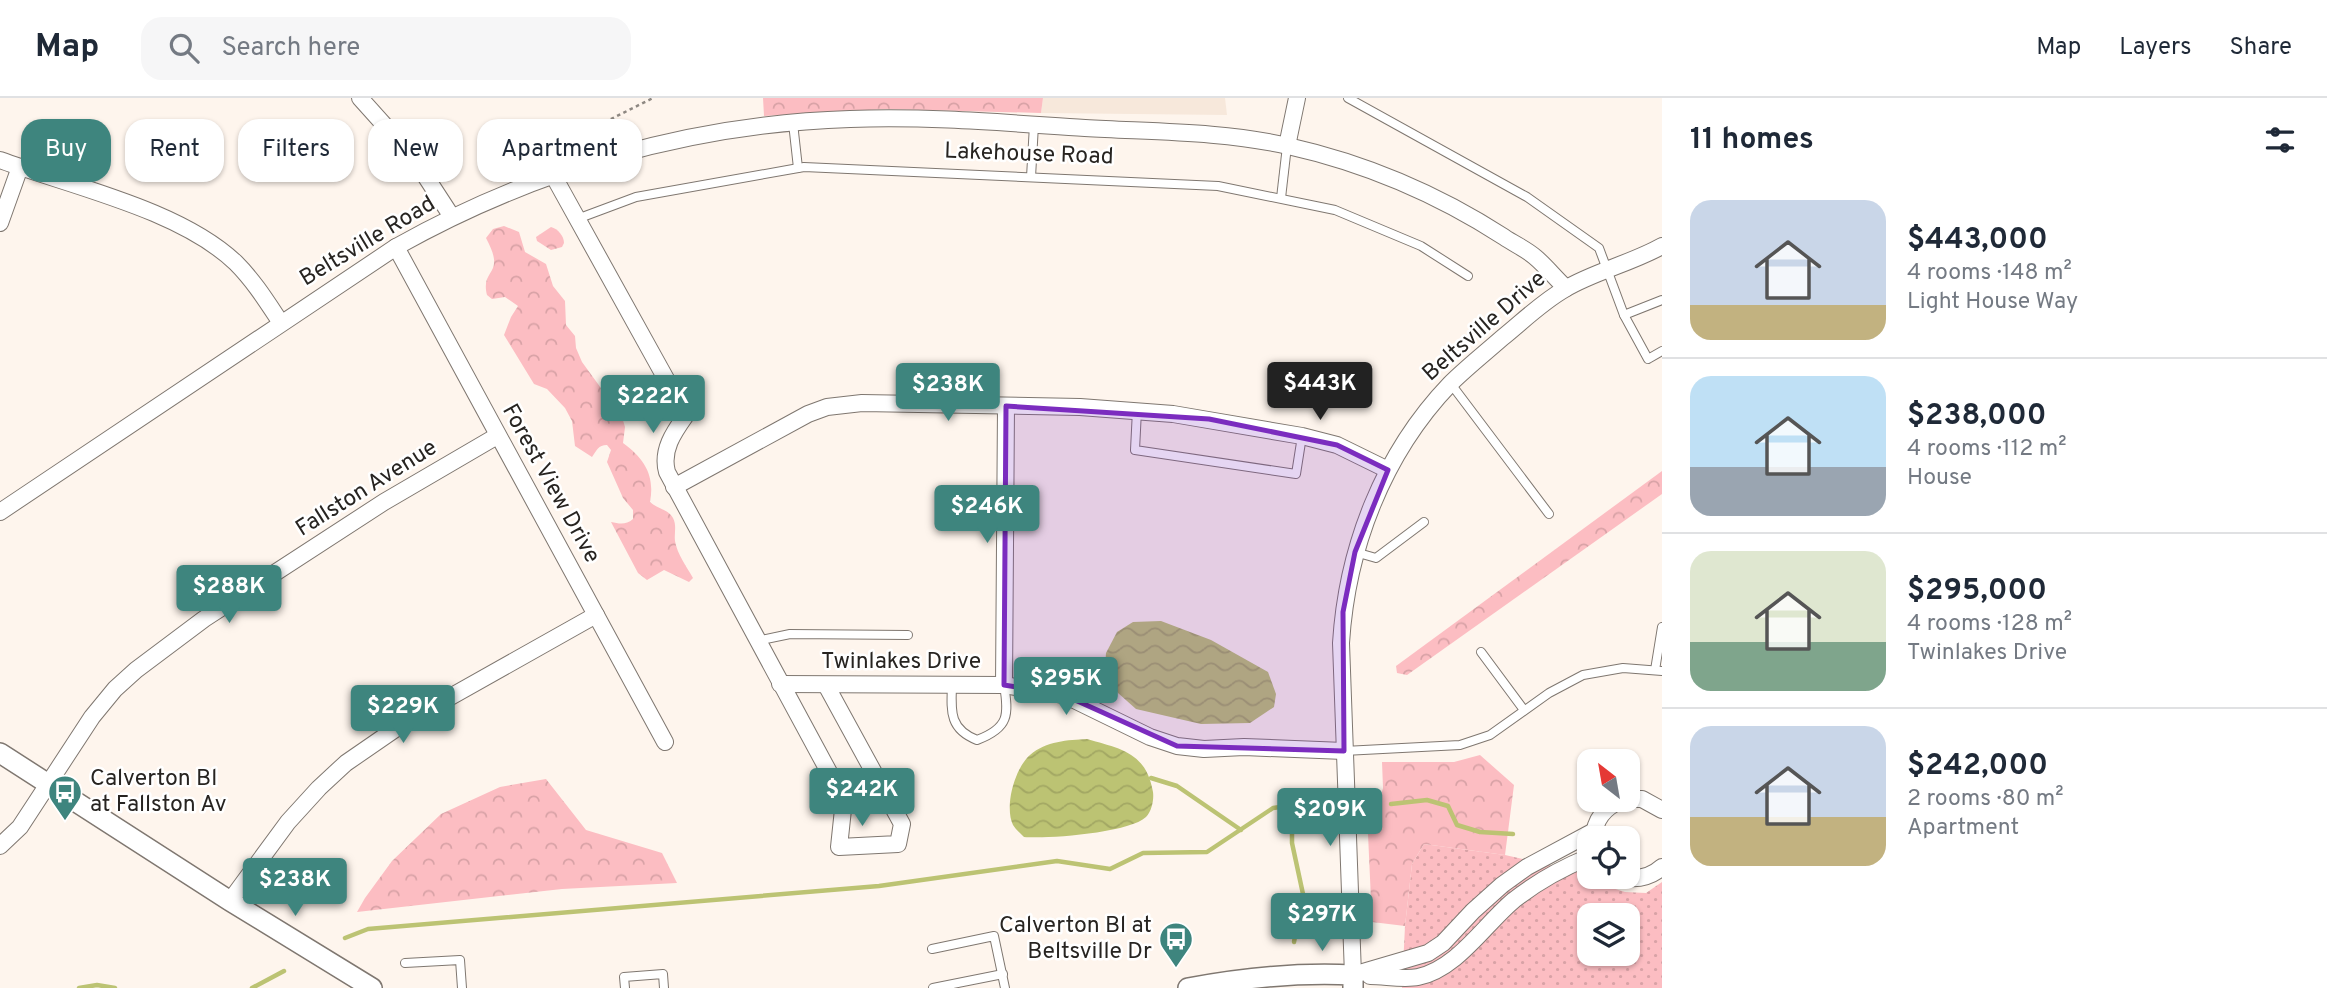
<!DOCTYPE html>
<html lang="en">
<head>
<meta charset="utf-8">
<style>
	body { margin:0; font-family:Overpass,sans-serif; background:#f6f6f7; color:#1f2937; height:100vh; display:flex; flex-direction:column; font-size:26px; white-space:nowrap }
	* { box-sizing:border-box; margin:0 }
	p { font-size:23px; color:#747a83 }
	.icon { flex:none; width:38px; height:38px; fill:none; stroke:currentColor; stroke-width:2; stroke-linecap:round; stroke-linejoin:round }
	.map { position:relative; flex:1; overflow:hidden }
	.panel { display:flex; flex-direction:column; background:#fff; width:665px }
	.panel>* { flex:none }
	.banner { position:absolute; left:21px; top:21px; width:665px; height:63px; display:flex; gap:14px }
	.needle { width:46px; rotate:329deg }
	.controls { position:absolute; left:1577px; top:651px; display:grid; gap:14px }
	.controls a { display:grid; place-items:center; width:63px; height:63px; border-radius:14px; background:#fff; box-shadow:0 2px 5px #0004; font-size:35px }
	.price { position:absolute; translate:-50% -60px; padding:0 16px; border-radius:7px; background:#3e857e; color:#fff; font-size:23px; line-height:46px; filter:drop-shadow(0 2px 4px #0008) }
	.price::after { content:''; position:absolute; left:50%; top:42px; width:21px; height:16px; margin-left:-10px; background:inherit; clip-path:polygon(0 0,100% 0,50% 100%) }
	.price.current { background:#222; color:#fff }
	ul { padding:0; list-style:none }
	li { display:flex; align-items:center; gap:21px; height:175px; padding:0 28px }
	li+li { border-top:2px solid #e0e1e3 }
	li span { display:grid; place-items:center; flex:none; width:196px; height:140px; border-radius:21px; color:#555 }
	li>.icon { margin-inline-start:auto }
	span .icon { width:84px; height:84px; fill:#fffc; stroke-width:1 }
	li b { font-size:30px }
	h2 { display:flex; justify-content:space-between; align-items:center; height:84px; padding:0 28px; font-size:30px }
	.chip { padding:0 24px; border-radius:21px; background:#fff; box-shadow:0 2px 5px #0004; font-size:24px; line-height:63px }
	.chip.current { background:#3e857e; color:#fff }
	header { display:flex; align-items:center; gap:42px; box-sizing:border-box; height:98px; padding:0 35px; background:#fff; border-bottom:2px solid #e0e1e3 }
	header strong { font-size:33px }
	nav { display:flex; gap:38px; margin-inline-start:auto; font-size:24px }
	.search { width:490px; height:63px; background:#f6f6f7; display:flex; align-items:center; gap:18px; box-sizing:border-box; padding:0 24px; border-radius:21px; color:#747a83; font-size:26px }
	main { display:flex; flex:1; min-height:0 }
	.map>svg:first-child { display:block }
	.built { fill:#f7e8db }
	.grass { fill:url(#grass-dots); fill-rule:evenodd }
	.forest { fill:url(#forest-crowns) }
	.water { fill:url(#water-waves) }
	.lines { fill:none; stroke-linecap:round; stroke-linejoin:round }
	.stream { stroke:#bcc373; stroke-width:4.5 }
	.service-casing { stroke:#7f7770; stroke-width:10 }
	.minor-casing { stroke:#7f7770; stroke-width:18 }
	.tertiary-casing { stroke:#7f7770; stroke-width:22 }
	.path { stroke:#8e8882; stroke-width:2.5; stroke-dasharray:3.5 3.5; stroke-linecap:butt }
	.service { stroke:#fff; stroke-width:8 }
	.minor { stroke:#fff; stroke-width:16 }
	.tertiary { stroke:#fff; stroke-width:19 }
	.marked { fill:#7b2cbf; fill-opacity:0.2; stroke:#7b2cbf; stroke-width:5; stroke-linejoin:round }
	.labels { text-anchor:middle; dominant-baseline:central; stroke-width:5; stroke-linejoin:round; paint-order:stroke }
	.street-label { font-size:23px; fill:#272421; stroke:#fff }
	.poi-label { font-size:23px; fill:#272421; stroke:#fff; text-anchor:start }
</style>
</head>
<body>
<header>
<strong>Map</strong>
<div class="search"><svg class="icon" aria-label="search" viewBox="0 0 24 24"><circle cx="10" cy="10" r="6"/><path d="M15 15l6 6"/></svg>Search here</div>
<nav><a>Map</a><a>Layers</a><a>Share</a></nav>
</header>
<main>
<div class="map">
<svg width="1662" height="890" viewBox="0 0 1662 890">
	<defs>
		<pattern id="grass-dots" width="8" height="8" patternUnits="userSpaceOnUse" patternTransform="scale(1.75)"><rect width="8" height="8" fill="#fcbdc2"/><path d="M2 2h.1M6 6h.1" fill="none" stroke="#d8a2a6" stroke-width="1.8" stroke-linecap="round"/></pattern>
		<pattern id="forest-crowns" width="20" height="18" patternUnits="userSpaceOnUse" patternTransform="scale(1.75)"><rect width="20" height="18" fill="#fcbdc2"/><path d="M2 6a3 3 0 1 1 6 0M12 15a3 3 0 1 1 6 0" fill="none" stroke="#d8a2a6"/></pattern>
		<pattern id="water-waves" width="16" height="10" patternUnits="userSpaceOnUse" patternTransform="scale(1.75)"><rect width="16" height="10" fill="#bcc373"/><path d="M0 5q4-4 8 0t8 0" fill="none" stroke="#a2a763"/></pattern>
	</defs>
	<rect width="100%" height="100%" fill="#fef5ed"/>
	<polygon class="built" points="1043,0 1225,0 1227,17 1041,15"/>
	<path class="grass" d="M 1424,746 L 1505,757 L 1583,775 L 1603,787 L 1625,794 L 1646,795 L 1662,784 L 1662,890 L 1402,890 L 1405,828 L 1412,766 ZM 1589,817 L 1628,817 L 1628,856 L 1589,856 Z"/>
	<g class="forest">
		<polygon points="763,0 1043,0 1041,15 886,11 764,18"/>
		<path d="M 504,128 L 519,134 L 525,154 L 546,166 L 553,188 L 565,203 L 566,227 L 575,238 L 576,250 L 582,264 L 622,319 L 625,329 L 623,345 C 645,361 655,378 650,404 C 657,411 668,411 673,420 C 677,428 674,435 675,443 C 677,456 687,469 693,480 L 689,484 L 664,472 L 647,482 L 638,475 L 611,424 C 620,426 626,427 633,421 L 633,412 L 623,400 L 607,364 L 611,352 L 607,347 C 598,347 597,352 592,359 L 575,348 L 572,323 L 565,310 L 547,291 L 534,286 L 504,237 L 511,219 L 518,208 L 505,199 L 492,201 L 487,197 C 480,169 507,179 486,140 L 493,131 Z"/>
		<path d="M 551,129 C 558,131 564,138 564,145 L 562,149 L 551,152 L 537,143 L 536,139 Z"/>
		<polygon points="1662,373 1662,396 1407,577 1397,575 1396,568"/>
		<polygon points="1480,657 1514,687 1505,757 1424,746 1412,766 1405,828 1372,824 1367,714 1379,705 1383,690 1382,664 1454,664"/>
		<polygon points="546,681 586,732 662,755 677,785 562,791 357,814 365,800 392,763 441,716 500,689"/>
	</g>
	<g class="water">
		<polygon points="1161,523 1211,542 1268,574 1276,596 1274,609 1250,625 1201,626 1136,611 1118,595 1105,573 1106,555 1117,534 1133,524"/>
		<path d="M 1087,641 C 1121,651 1146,654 1153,694 C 1154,701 1152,713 1146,719 C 1129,735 1048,741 1024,739 C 1021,736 1016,732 1013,727 C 1004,708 1015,670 1030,657 C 1046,643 1068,642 1087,641 Z"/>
	</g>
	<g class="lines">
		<g class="stream">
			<polyline points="1151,680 1177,688 1241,732"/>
			<polyline points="1391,706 1427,702 1448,708 1457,727 1480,734 1513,736"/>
			<polyline points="1292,708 1292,745 1303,796 1294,844"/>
			<polyline points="345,840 368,831 879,788 1057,763 1110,771 1143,755 1207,754 1273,710 1323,703"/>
			<polyline points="79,890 97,887 115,890"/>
			<polyline points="252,890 284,873"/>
		</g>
		<g class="service-casing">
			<g id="service">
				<polyline points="1348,0 1527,99 1599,150 1624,217 1648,261 1662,253"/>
				<polyline points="793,25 798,70"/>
				<polyline points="1031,79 1034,27"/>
				<polyline points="1281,100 1287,48"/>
				<polyline points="577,121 636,99 804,69 1218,88 1335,112 1421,148 1468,178"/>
				<polyline points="1624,217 1662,202"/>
				<polyline points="1451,286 1549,416"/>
				<polyline points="1137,312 1135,352 1296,376 1302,338"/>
				<polyline points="1355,454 1376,460 1424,424"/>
				<polyline points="757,543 790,536 908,537"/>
				<polyline points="1481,554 1524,612"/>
				<polyline points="1655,572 1662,529"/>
				<path d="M 952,587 C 951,613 949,631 977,642 C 1009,630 1009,617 1004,587"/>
				<polyline points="1344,653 1460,647 1490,637 1549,595 1583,577 1623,570 1662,573"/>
				<polyline points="932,851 994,838 1005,890"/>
				<polyline points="405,865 460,862 462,890"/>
				<polyline points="625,890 624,879 663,876 664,890"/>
				<polyline points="933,890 1003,876"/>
			</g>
		</g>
		<g class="minor-casing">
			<g id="minor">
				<polyline points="360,0 413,59 452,119"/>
				<polyline points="1287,48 1297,0"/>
				<path d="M 0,62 C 71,88 181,112 236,165 C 254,183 267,204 281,225"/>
				<path d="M 553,77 L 686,317 C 674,334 661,352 667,374 L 844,702 L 839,749 L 898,746 L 902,726 L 826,587"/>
				<polyline points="0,125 20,69"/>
				<polyline points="396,149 665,644"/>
				<polyline points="674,389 808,316 827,309 862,305 1080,309 1173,316 1302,338 1337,347 1388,372"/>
				<path d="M 0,414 L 396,149 C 535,71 690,26 850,21 C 928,18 1007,25 1085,30 C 1152,34 1222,33 1288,48 C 1364,65 1439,97 1504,139 C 1514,146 1526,151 1535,159 C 1546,168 1555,180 1566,190"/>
				<polyline points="780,586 1004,587 1064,597 1150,639 1177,648 1204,651 1244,649 1344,653"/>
				<polyline points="1004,587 1006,308"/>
				<polyline points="1628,701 1642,701 1662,712"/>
				<path d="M 1594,740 C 1594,722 1605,709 1622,702"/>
				<polyline points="0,748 20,729 92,619 115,591 136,572 204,521 384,404 497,338"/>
				<path d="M 1622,779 C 1637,782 1651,779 1662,769"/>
				<polyline points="230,803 288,724 319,690 346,665 404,625 596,517"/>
				<path d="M 1353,877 L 1341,545 C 1347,450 1383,356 1450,286 C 1466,270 1485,255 1502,240 C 1522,224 1542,204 1565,191 C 1593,174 1632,165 1662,148"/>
				<polyline points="1353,877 1428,855 1443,845 1473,813 1502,787 1527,769 1594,733"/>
				<path d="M 1370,878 C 1385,878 1404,882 1418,879 C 1457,871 1485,826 1514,802 C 1537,784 1562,770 1589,759"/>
			</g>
		</g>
		<g class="tertiary-casing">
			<g id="tertiary">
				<polyline points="0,655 230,803 372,890"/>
				<path d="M 1188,890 C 1242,880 1298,874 1353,877 L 1353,890"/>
			</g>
		</g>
		<polyline class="path" points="551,56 559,47 653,0"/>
		<use href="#service" class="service"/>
		<use href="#minor" class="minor"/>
		<use href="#tertiary" class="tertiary"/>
	</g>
	<path class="marked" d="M 1006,308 L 1209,321 L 1337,347 L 1388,372 L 1355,454 L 1343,514 L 1344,653 L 1177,648 L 1064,597 L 1004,587 Z"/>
	<defs>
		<g id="bus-pin" transform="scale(1.75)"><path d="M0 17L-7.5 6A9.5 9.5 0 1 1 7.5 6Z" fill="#3e857e" stroke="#fff"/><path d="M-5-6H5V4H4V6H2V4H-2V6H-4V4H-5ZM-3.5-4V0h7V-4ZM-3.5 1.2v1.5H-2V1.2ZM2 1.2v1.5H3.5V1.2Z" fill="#fff"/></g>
	</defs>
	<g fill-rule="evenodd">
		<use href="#bus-pin" x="65" y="694"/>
		<use href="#bus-pin" x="1176" y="841"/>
	</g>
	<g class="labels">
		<g class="street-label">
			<text transform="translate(1029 57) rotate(2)">Lakehouse Road</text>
			<text transform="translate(368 144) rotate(-31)">Beltsville Road</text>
			<text transform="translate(1485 229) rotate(-41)">Beltsville Drive</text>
			<text transform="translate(550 386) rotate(61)">Forest View Drive</text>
			<text transform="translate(367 391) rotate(-32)">Fallston Avenue</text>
			<text x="901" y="564">Twinlakes Drive</text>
		</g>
		<g class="poi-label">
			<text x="90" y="681">Calverton Bl<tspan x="90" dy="26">at Fallston Av</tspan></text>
			<text x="1152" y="828" text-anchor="end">Calverton Bl at<tspan x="1152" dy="26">Beltsville Dr</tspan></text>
		</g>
	</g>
</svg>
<div class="controls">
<a><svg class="needle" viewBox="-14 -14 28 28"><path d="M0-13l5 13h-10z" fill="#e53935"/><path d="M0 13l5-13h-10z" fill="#747a83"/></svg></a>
<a><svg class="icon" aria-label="locate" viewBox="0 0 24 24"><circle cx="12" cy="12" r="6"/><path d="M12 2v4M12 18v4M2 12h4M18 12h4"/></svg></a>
<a><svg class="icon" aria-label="layers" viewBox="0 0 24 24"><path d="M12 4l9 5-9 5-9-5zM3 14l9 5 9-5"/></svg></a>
</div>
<b class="price current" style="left:1320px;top:324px">$443K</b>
<b class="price" style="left:948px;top:325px">$238K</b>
<b class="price" style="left:653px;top:337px">$222K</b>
<b class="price" style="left:987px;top:447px">$246K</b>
<b class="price" style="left:229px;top:527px">$288K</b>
<b class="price" style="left:1066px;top:619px">$295K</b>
<b class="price" style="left:403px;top:647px">$229K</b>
<b class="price" style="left:862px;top:730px">$242K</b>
<b class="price" style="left:1330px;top:750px">$209K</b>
<b class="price" style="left:295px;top:820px">$238K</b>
<b class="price" style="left:1322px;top:855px">$297K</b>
<div class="banner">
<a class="chip current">Buy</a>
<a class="chip">Rent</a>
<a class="chip">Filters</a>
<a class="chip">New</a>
<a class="chip">Apartment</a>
</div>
</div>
<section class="panel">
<h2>11 homes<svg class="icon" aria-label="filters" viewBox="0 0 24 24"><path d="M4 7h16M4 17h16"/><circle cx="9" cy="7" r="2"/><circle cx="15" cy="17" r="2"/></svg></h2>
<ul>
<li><span style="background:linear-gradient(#c9d6e8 75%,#c2b280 0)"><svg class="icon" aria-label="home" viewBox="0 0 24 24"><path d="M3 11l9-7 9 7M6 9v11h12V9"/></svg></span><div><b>$443,000</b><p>4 rooms · 148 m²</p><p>Light House Way</p></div></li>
<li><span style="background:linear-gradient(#bfe0f5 65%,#9aa5b1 0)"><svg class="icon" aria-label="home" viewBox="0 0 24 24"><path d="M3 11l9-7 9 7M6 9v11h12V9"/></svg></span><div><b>$238,000</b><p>4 rooms · 112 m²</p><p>House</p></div></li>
<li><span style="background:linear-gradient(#dfe7d0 65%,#7fa58c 0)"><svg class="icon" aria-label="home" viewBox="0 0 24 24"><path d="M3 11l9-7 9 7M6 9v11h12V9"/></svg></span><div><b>$295,000</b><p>4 rooms · 128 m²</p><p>Twinlakes Drive</p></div></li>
<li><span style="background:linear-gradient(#c9d6e8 65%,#c2b280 0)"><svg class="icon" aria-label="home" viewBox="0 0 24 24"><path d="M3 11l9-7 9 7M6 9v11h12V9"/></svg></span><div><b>$242,000</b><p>2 rooms · 80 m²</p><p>Apartment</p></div></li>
</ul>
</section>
</main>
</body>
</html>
